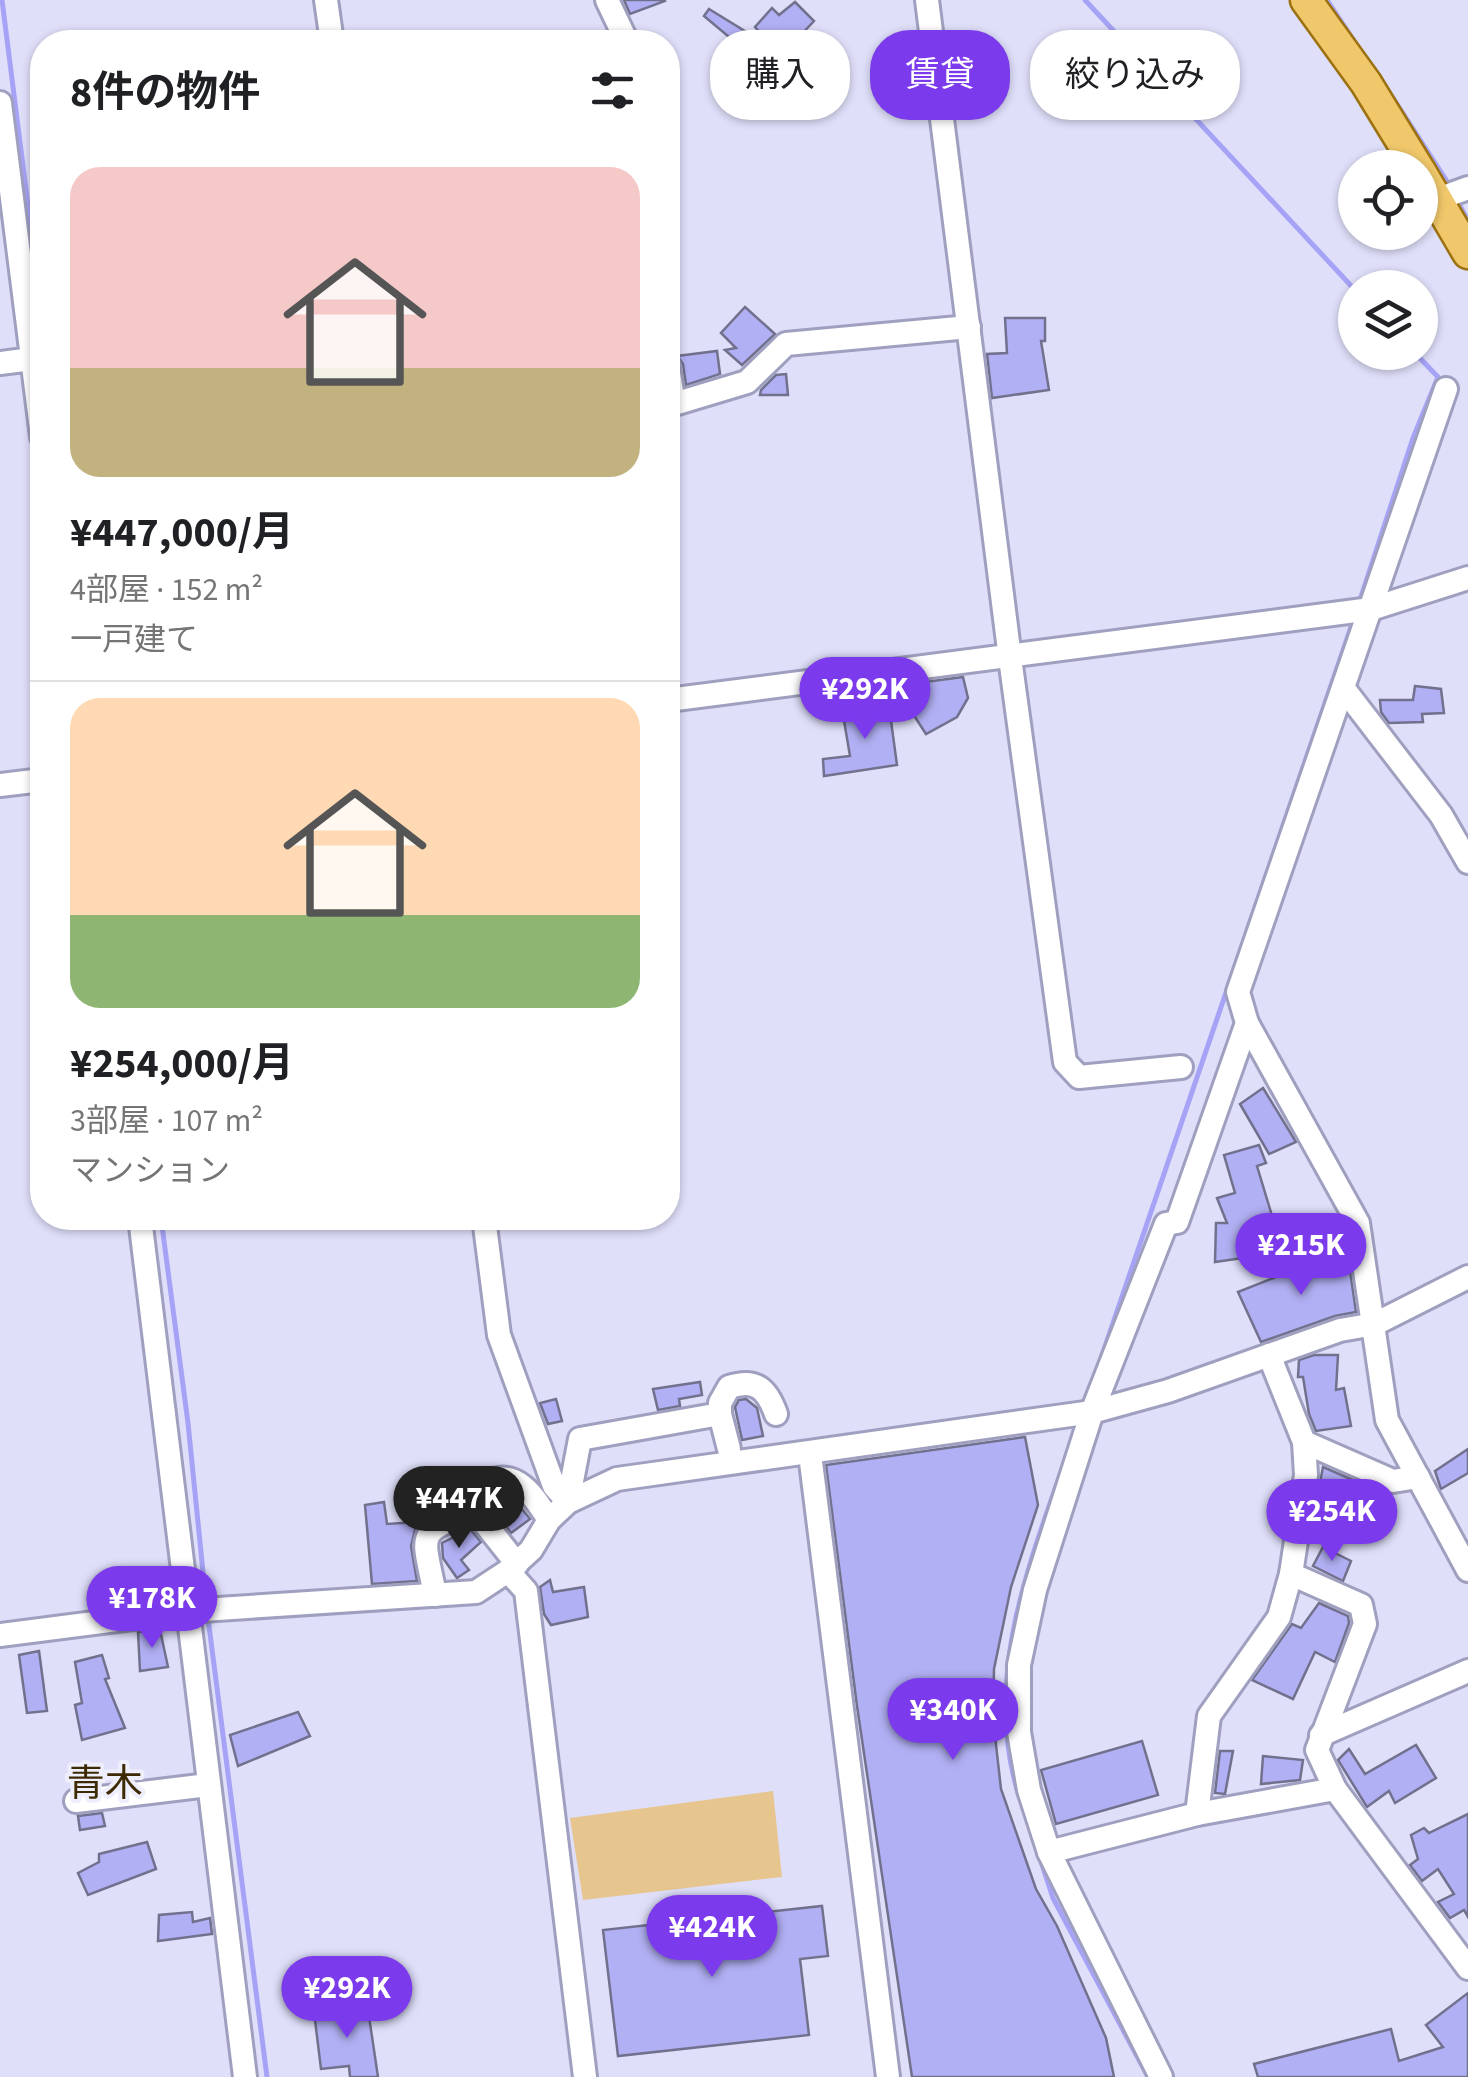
<!DOCTYPE html>
<html lang="ja">
<head>
<meta charset="utf-8">
<style>
	body { margin:0; font-family:"Source Sans 3","Noto Sans JP",sans-serif; background:#f6f6f6; color:#202124; height:100vh; display:flex; flex-direction:column; font-size:38px; white-space:nowrap }
	* { box-sizing:border-box; margin:0 }
	p { font-size:32px; color:#757577 }
	.icon { flex:none; width:55px; height:55px; fill:none; stroke:currentColor; stroke-width:2; stroke-linecap:round; stroke-linejoin:round }
	.map { position:relative; flex:1; overflow:hidden }
	.panel { position:absolute; left:30px; top:30px; width:650px; height:1200px; display:flex; flex-direction:column; background:#fff; border-radius:40px; box-shadow:0 2px 8px #0004 }
	.panel>* { flex:none }
	.hud { position:absolute; left:710px; top:30px; width:608px; height:90px; display:flex; gap:20px }
	.fabs { position:absolute; left:1338px; top:150px; display:grid; gap:20px }
	.fabs a { display:grid; place-items:center; width:100px; height:100px; border-radius:50%; background:#fff; box-shadow:0 2px 8px #0004; font-size:50px }
	.price { position:absolute; translate:-50% -85px; padding:0 22px; border-radius:35px; background:#7c3aed; color:#fff; font-size:32px; line-height:65px; filter:drop-shadow(0 2px 5px #0008) }
	.price::after { content:''; position:absolute; left:50%; top:60px; width:30px; height:22px; margin-left:-15px; background:inherit; clip-path:polygon(0 0,100% 0,50% 100%) }
	.price.active { background:#222; color:#fff }
	ul { padding:0; list-style:none }
	li { display:grid; align-content:center; gap:20px; height:530px; padding:0 40px }
	li+li { border-top:2px solid #e0e0e0 }
	li span { display:grid; place-items:center; height:310px; border-radius:30px; color:#555 }
	li>.icon { margin-inline-start:auto }
	span .icon { width:180px; height:180px; fill:#fffc; stroke-width:1 }
	li b { font-size:42px }
	h2 { display:flex; justify-content:space-between; align-items:center; height:120px; padding:0 40px; font-size:42px }
	.tag { padding:0 35px; border-radius:40px; background:#fff; box-shadow:0 2px 8px #0004; font-size:35px; line-height:90px }
	.tag.active { background:#7c3aed; color:#fff }
	.map>svg:first-child { display:block }
	.green { fill:#e7c58f }
	.lines { fill:none; stroke-linecap:round; stroke-linejoin:round }
	.stream { stroke:#a6a3f7; stroke-width:5 }
	.building { fill:#b2b0f4; stroke:#71718e; stroke-width:2.5 }
	.minor-casing { stroke:#9f9fbf; stroke-width:28 }
	.major-casing { stroke:#9c7110; stroke-width:35 }
	.minor { stroke:#fff; stroke-width:22 }
	.major { stroke:#f0c86b; stroke-width:30 }
	.labels { text-anchor:middle; dominant-baseline:central; stroke-width:8; stroke-linejoin:round; paint-order:stroke }
	.neighbourhood-label { font-size:38px; fill:#3d2902; stroke:#eeeefc }
</style>
</head>
<body>
<div class="map">
<svg width="1468" height="2077" viewBox="0 0 1468 2077">
	<rect width="100%" height="100%" fill="#dfdffa"/>
	<polygon class="green" points="773,1791 782,1877 583,1900 570,1818"/>
	<g class="lines">
		<g class="stream">
			<polyline points="2,0 42,316"/>
			<polyline points="1085,0 1355,290"/>
			<polyline points="1327,0 1358,47"/>
			<polyline points="1393,98 1452,189"/>
			<polyline points="1456,199 1468,220"/>
			<polyline points="1358,606 1413,438 1438,377 1414,352"/>
			<polyline points="161,1218 188,1423 206,1602"/>
			<polyline points="1098,1367 1353,621"/>
			<polyline points="208,1618 267,2077"/>
			<path d="M 1019,1796 C 984,1686 1024,1577 1061,1472"/>
			<polyline points="1026,1816 1053,1898 1148,2077"/>
		</g>
	</g>
	<g class="building">
		<polygon points="624,0 665,0 665,1 630,14"/>
		<polygon points="795,2 814,21 781,56 755,27 772,8 779,15"/>
		<polygon points="709,9 748,33 741,47 704,16"/>
		<polygon points="745,307 775,334 742,365 725,350 736,348 721,333"/>
		<polygon points="1005,318 1045,318 1045,341 1041,341 1049,390 992,398 987,354 1007,353"/>
		<polygon points="717,351 720,374 686,385 683,364 677,356"/>
		<polygon points="786,374 788,395 760,395 761,390 776,375"/>
		<polygon points="963,677 968,698 957,717 926,734 895,686"/>
		<polygon points="1415,686 1441,689 1444,713 1422,714 1423,722 1389,723 1381,712 1380,700 1413,700"/>
		<polygon points="889,706 897,765 824,776 823,759 850,756 842,709"/>
		<polygon points="1263,1088 1296,1142 1269,1154 1240,1104"/>
		<polygon points="1259,1145 1266,1163 1257,1166 1276,1229 1300,1215 1311,1239 1290,1242 1290,1251 1215,1262 1216,1223 1227,1223 1217,1198 1235,1193 1224,1155"/>
		<polygon points="1347,1250 1356,1312 1335,1316 1261,1342 1238,1292 1291,1271 1291,1274"/>
		<polygon points="1314,1355 1338,1355 1336,1390 1344,1388 1351,1426 1316,1431 1309,1414 1303,1377 1298,1377 1299,1360"/>
		<polygon points="700,1382 702,1395 679,1399 680,1406 658,1410 653,1389"/>
		<polygon points="556,1399 562,1421 548,1424 540,1403"/>
		<polygon points="746,1399 757,1408 763,1436 742,1440 735,1407 739,1400"/>
		<polygon points="1025,1437 1038,1505 1011,1587 994,1669 993,1718 1001,1789 1036,1889 1057,1926 1106,2038 1114,2077 912,2077 857,1706 826,1465"/>
		<polygon points="1468,1449 1468,1473 1441,1489 1435,1471"/>
		<polygon points="1323,1467 1383,1493 1370,1523 1318,1493"/>
		<polygon points="458,1472 470,1482 463,1499 447,1489"/>
		<polygon points="506,1495 514,1499 530,1519 511,1533 492,1508 495,1500 510,1511"/>
		<polygon points="384,1502 387,1524 417,1522 411,1546 417,1581 372,1584 365,1505"/>
		<polygon points="470,1529 481,1542 461,1560 469,1570 457,1578 443,1558 442,1543"/>
		<polygon points="1323,1547 1351,1561 1343,1581 1313,1566"/>
		<polygon points="550,1580 553,1592 584,1587 588,1617 551,1625 544,1614 540,1587"/>
		<polygon points="1319,1603 1348,1616 1349,1623 1335,1662 1315,1652 1293,1699 1252,1680 1292,1624 1301,1628"/>
		<polygon points="160,1630 168,1667 140,1671 138,1632"/>
		<polygon points="39,1651 47,1711 27,1713 19,1655"/>
		<polygon points="102,1655 109,1678 105,1679 125,1728 82,1740 75,1705 82,1703 75,1662"/>
		<polygon points="298,1712 310,1736 238,1766 230,1735"/>
		<polygon points="1142,1741 1158,1795 1056,1824 1041,1770"/>
		<polygon points="1416,1745 1436,1778 1395,1803 1389,1791 1367,1807 1338,1760 1349,1749 1365,1774"/>
		<polygon points="1220,1751 1233,1751 1225,1794 1215,1793"/>
		<polygon points="1263,1756 1303,1760 1300,1780 1261,1784"/>
		<polygon points="102,1813 105,1826 80,1830 78,1816"/>
		<polygon points="1468,1814 1468,1917 1464,1910 1450,1918 1438,1902 1454,1894 1438,1869 1422,1881 1410,1865 1418,1859 1411,1835 1424,1828 1429,1833"/>
		<polygon points="147,1842 156,1869 88,1895 78,1873 99,1862 99,1854"/>
		<polygon points="822,1906 828,1956 800,1959 809,2035 618,2056 603,1930"/>
		<polygon points="192,1912 193,1922 210,1918 212,1934 158,1941 159,1915"/>
		<polygon points="1468,1993 1468,2077 1258,2077 1254,2064 1391,2029 1399,2061 1443,2047 1426,2025"/>
		<polygon points="367,2003 378,2077 350,2077 349,2066 321,2069 314,2012 334,2009 335,2015"/>
	</g>
	<g class="lines">
		<g class="minor-casing">
			<g id="minor">
				<polyline points="326,0 332,42"/>
				<polyline points="607,0 627,42"/>
				<polyline points="927,0 1010,658 1065,1062 1079,1077 1181,1067"/>
				<polyline points="0,103 42,437"/>
				<polyline points="1438,199 1468,188"/>
				<polyline points="0,363 32,359"/>
				<polyline points="668,367 674,404 747,382 786,344 969,327"/>
				<polyline points="1344,689 1441,815 1468,862"/>
				<polyline points="668,700 1371,609 1468,578"/>
				<polyline points="0,785 42,780"/>
				<polyline points="1247,1023 1358,1223 1387,1420 1468,1570"/>
				<polyline points="140,1218 245,2077"/>
				<polyline points="484,1218 499,1335 554,1486 568,1502"/>
				<polyline points="1269,1355 1304,1442"/>
				<polyline points="720,1414 729,1449"/>
				<polyline points="810,1454 888,2077"/>
				<path d="M 568,1502 L 580,1439 L 720,1414 L 720,1403 L 729,1387 C 756,1378 767,1389 776,1414"/>
				<path d="M 475,1511 L 486,1483 C 517,1467 535,1498 549,1520"/>
				<polyline points="508,1571 526,1591 585,2077"/>
				<path d="M 435,1595 C 424,1535 412,1532 475,1511 L 517,1564"/>
				<polyline points="0,1635 187,1611 476,1592 508,1571 531,1550 549,1520 568,1502 617,1479 1092,1412 1168,1391 1340,1330 1375,1324 1468,1277"/>
				<polyline points="1321,1735 1468,1671"/>
				<polyline points="1335,1789 1468,1968"/>
				<polyline points="76,1801 208,1785"/>
				<polyline points="1197,1814 1209,1716 1279,1617 1291,1574"/>
				<polyline points="1049,1852 1197,1814 1335,1789 1317,1750 1365,1624 1361,1605 1291,1574 1306,1475 1304,1442 1393,1481 1418,1477"/>
				<polyline points="1161,2077 1049,1852 1029,1790 1019,1732 1019,1665 1035,1590 1092,1412 1166,1224 1177,1222 1247,1023 1238,992 1446,389"/>
			</g>
		</g>
		<g class="major-casing">
			<g id="major">
				<polyline points="1306,0 1366,83 1418,168"/>
				<polyline points="1420,171 1468,253"/>
			</g>
		</g>
		<use href="#minor" class="minor"/>
		<use href="#major" class="major"/>
	</g>
	<g class="labels">
		<g class="neighbourhood-label">
			<text x="105" y="1784">青木</text>
		</g>
	</g>
</svg>
<div class="fabs">
<a><svg class="icon" aria-label="locate" viewBox="0 0 24 24"><circle cx="12" cy="12" r="6"/><path d="M12 2v4M12 18v4M2 12h4M18 12h4"/></svg></a>
<a><svg class="icon" aria-label="layers" viewBox="0 0 24 24"><path d="M12 4l9 5-9 5-9-5zM3 14l9 5 9-5"/></svg></a>
</div>
<b class="price" style="left:865px;top:742px">¥292K</b>
<b class="price" style="left:1301px;top:1298px">¥215K</b>
<b class="price active" style="left:459px;top:1551px">¥447K</b>
<b class="price" style="left:1332px;top:1564px">¥254K</b>
<b class="price" style="left:152px;top:1651px">¥178K</b>
<b class="price" style="left:953px;top:1763px">¥340K</b>
<b class="price" style="left:712px;top:1980px">¥424K</b>
<b class="price" style="left:347px;top:2041px">¥292K</b>
<div class="hud">
<a class="tag">購入</a>
<a class="tag active">賃貸</a>
<a class="tag">絞り込み</a>
</div>
<section class="panel">
<h2>8件の物件<svg class="icon" aria-label="filters" viewBox="0 0 24 24"><path d="M4 7h16M4 17h16"/><circle cx="9" cy="7" r="2"/><circle cx="15" cy="17" r="2"/></svg></h2>
<ul>
<li><span style="background:linear-gradient(#f6c9c9 65%,#c2b280 0)"><svg class="icon" aria-label="home" viewBox="0 0 24 24"><path d="M3 11l9-7 9 7M6 9v11h12V9"/></svg></span><div><b>¥447,000/月</b><p>4部屋 · 152 m²</p><p>一戸建て</p></div></li>
<li><span style="background:linear-gradient(#ffd9b3 70%,#8fb573 0)"><svg class="icon" aria-label="home" viewBox="0 0 24 24"><path d="M3 11l9-7 9 7M6 9v11h12V9"/></svg></span><div><b>¥254,000/月</b><p>3部屋 · 107 m²</p><p>マンション</p></div></li>
</ul>
</section>
</div>
</body>
</html>
